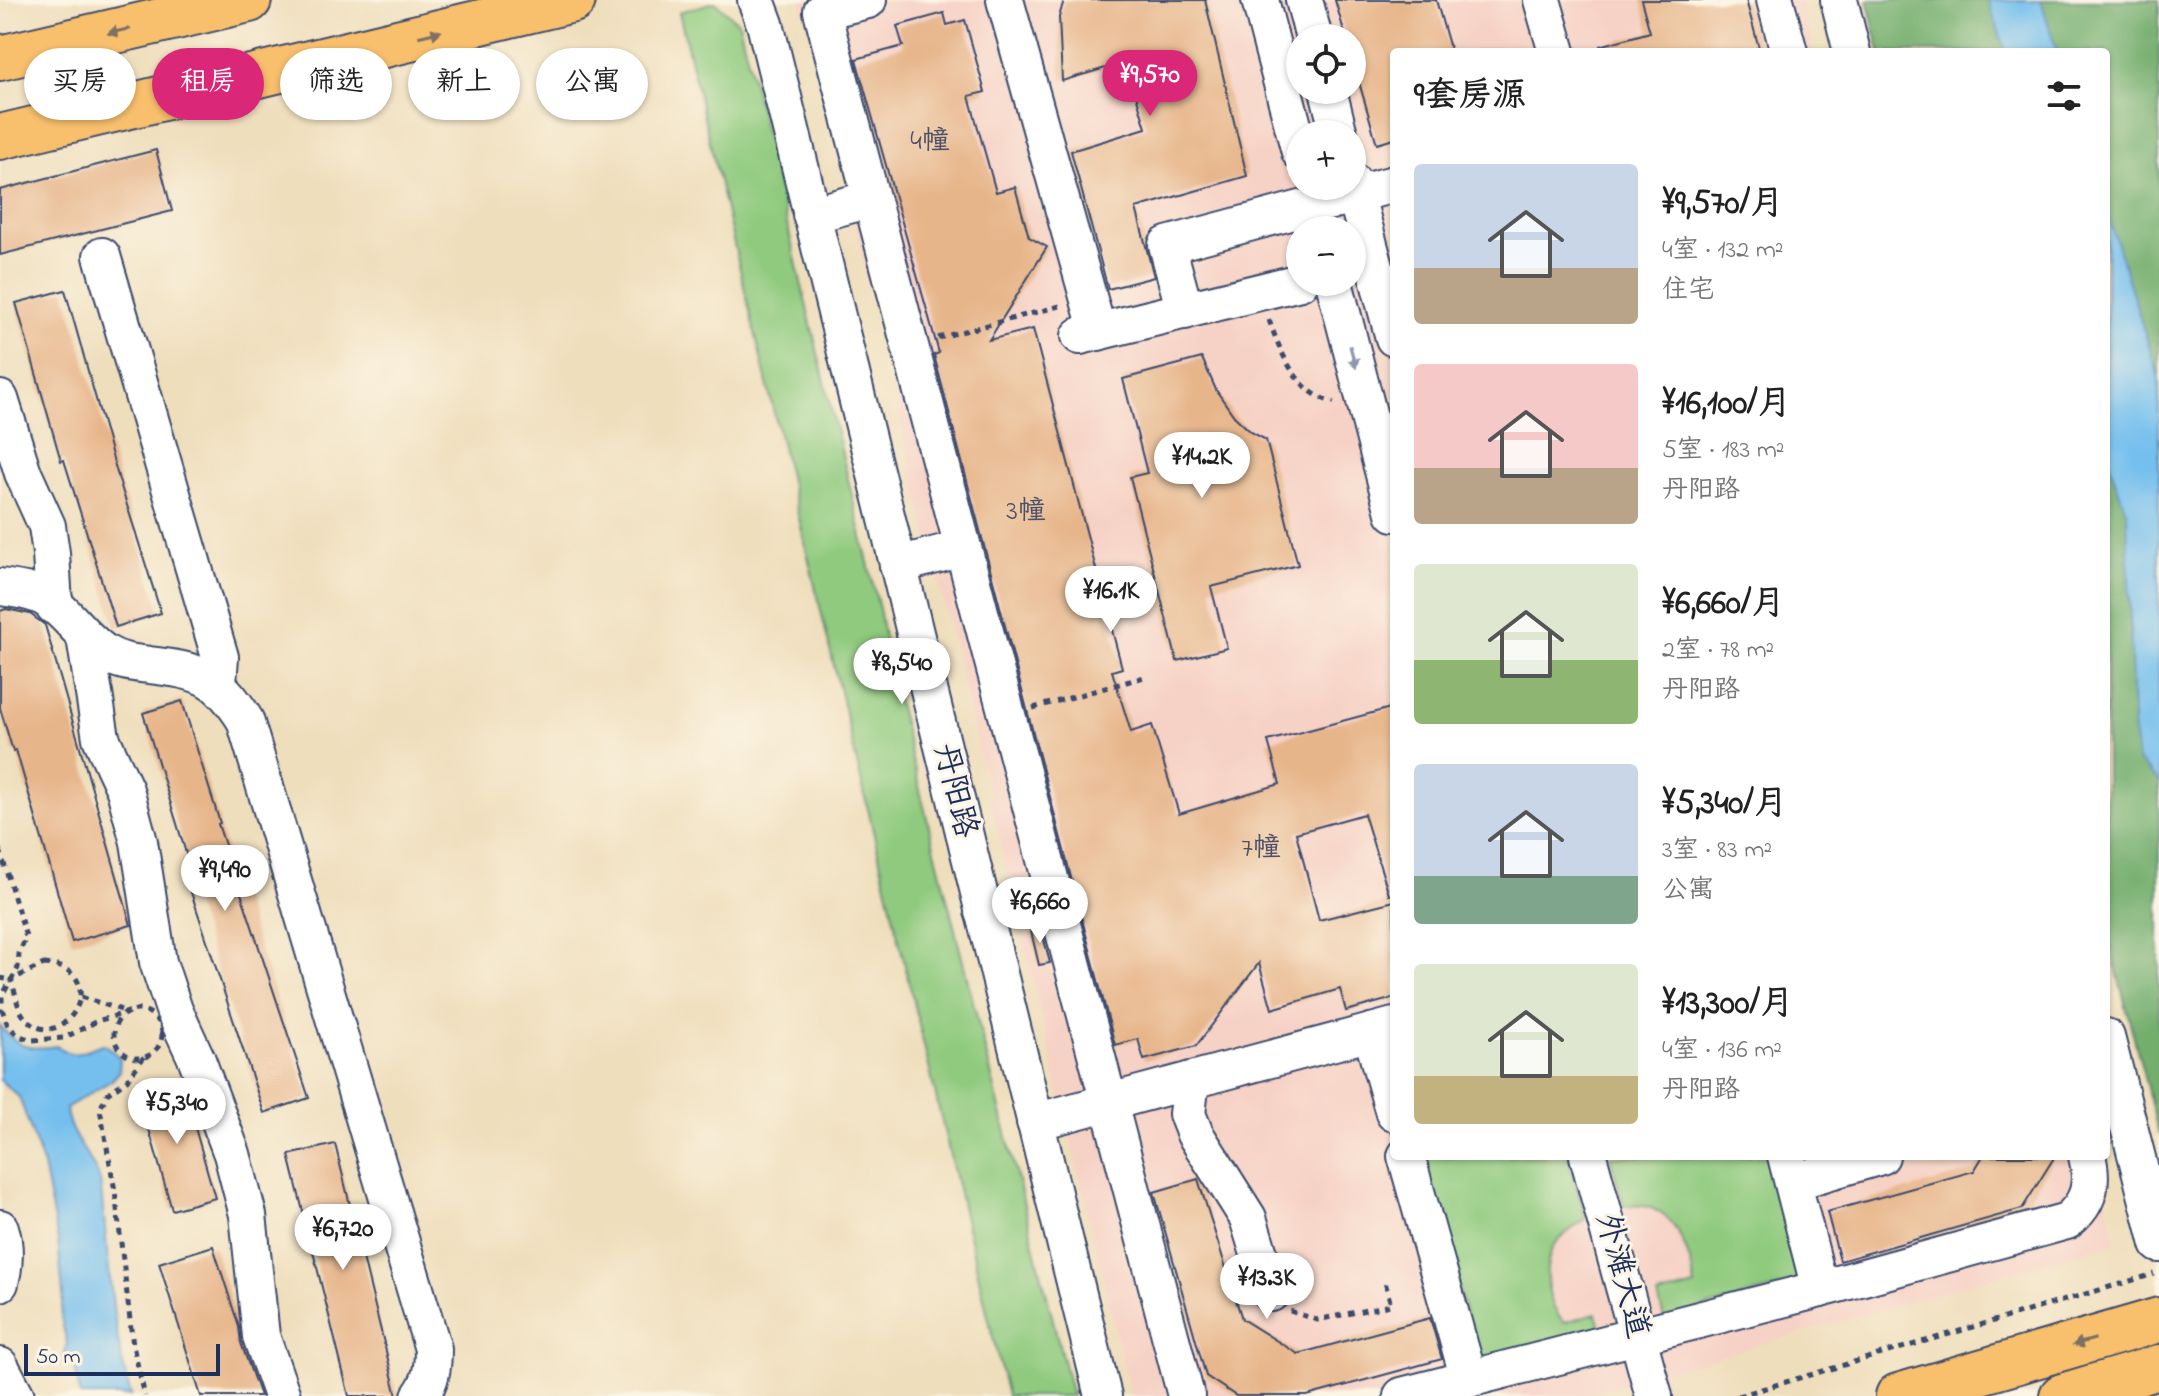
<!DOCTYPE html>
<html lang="zh">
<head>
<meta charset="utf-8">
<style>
	body { margin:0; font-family:"Indie Flower","LXGW WenKai TC",sans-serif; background:#f6f6f6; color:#222; height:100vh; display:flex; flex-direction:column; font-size:30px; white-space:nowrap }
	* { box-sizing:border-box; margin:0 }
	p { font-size:26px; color:#767676 }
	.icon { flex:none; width:44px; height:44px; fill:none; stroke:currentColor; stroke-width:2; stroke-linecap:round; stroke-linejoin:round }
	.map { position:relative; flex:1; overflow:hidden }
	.sheet { position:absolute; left:1390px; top:48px; width:720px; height:1112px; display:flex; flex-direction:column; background:#fff; border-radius:8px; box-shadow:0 2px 6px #0004 }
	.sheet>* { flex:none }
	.banner { position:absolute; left:24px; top:48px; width:760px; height:72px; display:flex; gap:16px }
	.buttons { position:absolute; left:1286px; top:24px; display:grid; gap:16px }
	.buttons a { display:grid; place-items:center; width:80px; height:80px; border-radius:50%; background:#fff; box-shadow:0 2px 6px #0004; font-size:40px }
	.scale { position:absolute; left:24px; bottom:20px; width:196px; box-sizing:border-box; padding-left:8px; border:4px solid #1b2f5e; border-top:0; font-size:22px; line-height:28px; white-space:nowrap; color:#1b2f5e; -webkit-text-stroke:6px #fcf5e5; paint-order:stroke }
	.price { position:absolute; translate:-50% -68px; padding:0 18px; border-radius:28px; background:#fff; color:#222; font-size:26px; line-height:52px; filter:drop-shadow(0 2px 4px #0008) }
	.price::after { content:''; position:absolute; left:50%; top:48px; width:24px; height:18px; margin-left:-12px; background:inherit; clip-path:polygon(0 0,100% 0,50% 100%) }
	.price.on { background:#db2777; color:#fff }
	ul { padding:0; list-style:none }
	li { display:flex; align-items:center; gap:24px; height:200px; padding:0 24px }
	li span { display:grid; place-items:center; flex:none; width:224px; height:160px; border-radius:8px; color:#555 }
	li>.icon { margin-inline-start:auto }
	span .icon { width:96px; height:96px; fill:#fffc; stroke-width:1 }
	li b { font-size:34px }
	h2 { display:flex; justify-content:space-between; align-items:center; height:96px; padding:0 24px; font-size:34px }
	.pill { padding:0 28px; border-radius:36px; background:#fff; box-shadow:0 2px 6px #0004; font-size:28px; line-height:72px }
	.pill.on { background:#db2777; color:#fff }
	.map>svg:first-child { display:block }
	.built { fill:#f6d1c5; fill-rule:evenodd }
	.green { fill:#8fca7e; stroke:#557c6e; stroke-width:2 }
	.forest { fill:#73ae6d; stroke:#476e66; stroke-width:2 }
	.water { fill:#75bfee; stroke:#4877a6; stroke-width:2 }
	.building { fill:#e7b58a }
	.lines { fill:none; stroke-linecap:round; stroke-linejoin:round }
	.minor-casing { stroke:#3b496c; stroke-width:40 }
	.major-casing { stroke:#3b496c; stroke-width:48 }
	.highway-casing { stroke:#3b496c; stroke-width:48 }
	.path { stroke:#3b496c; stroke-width:5; stroke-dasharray:6 6; stroke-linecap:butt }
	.minor { stroke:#fff; stroke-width:36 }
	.major { stroke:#f8bf6c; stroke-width:44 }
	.highway { stroke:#f8bf6c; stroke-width:44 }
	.oneway { fill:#7e7064 }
	.oneway2 { fill:#8d97ae }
	.labels { text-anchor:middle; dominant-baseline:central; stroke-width:6; stroke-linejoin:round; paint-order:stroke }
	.number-label { font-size:28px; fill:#4e5069 }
	.street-label { font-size:32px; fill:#1b2f5e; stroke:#fcf5e5 }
</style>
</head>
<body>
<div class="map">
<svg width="2159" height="1396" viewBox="0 0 2159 1396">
	<rect width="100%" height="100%" fill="#fcf5e5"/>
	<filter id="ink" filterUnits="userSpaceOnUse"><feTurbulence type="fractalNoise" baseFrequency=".0125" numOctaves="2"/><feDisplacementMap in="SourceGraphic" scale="16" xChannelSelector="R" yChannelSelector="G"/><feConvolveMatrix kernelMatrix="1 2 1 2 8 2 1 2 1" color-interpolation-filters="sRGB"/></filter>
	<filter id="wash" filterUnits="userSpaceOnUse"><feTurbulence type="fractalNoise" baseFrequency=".006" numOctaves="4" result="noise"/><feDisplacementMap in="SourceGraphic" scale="32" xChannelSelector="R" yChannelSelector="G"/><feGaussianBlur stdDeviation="1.8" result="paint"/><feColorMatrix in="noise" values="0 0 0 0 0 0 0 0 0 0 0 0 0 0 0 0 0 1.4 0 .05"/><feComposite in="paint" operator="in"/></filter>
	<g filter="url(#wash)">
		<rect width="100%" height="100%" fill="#efdebc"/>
		<path class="built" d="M 801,0 L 1800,0 L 1814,52 L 1394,52 L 1394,1156 L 2095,1156 L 2116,1242 L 1582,1396 L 1131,1396 ZM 1300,38 L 1352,38 L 1352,90 L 1300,90 ZM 1300,134 L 1352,134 L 1352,186 L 1300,186 ZM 1300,230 L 1352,230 L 1352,282 L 1300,282 Z"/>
		<g class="green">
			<polygon points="715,2 739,23 880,613 889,667 1072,1396 1007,1396 679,12"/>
			<path d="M 1416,1156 L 1568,1156 L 1586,1219 C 1574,1228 1559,1236 1552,1249 C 1542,1271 1547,1305 1564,1322 L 1596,1313 L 1602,1334 L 1482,1364 Z"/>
			<path d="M 1610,1156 L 1774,1156 L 1802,1281 L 1664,1319 L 1658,1296 L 1695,1286 C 1691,1257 1678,1212 1643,1206 C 1637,1205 1630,1206 1624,1206 Z"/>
		</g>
		<polygon class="forest" points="1867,0 2159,0 2159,1135 2106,929 2106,52 1880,52"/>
		<g class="water">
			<polygon points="1988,0 2041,0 2057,52 2006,52"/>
			<polygon points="2106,209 2159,378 2159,782 2138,761 2133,723 2127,514 2106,454"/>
			<path d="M 0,1026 C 20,1049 27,1050 57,1046 C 79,1062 83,1048 104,1044 L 120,1058 L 119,1072 L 112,1080 L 66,1108 C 68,1138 92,1154 100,1181 C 109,1254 110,1325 131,1396 L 80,1396 L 75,1365 L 64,1359 L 67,1343 L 61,1317 L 63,1294 L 58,1241 L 42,1161 L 19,1097 L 0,1080 Z"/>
		</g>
		<g id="blocks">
			<g class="building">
				<polygon points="1064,0 1205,0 1247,176 1136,208 1154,277 1108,289 1071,151 1146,128 1126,62 1062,81 1059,17"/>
				<polygon points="1335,0 1436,0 1451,52 1394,52 1394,139 1377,144 1352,58 1352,38 1346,38"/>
				<polygon points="1641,0 1746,0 1760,52 1601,52 1600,46 1650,32"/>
				<polygon points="944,13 947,25 965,20 985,92 969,96 996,192 1015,187 1029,237 1047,247 989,340 1033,329 1122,668 1112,671 1131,732 1152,725 1179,814 1280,784 1268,741 1394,707 1394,894 1389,895 1364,814 1296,833 1319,920 1394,901 1394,998 1346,1011 1340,989 1272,1009 1259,963 1196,1046 1144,1060 1138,1039 1115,1045 934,355 939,353 856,59 903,46 897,26"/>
				<polygon points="156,150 172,211 0,255 0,190"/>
				<polygon points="65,290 119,480 161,613 116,627 64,460 61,461 16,303"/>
				<polygon points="1202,358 1216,390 1234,416 1251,432 1266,440 1298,565 1211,587 1227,648 1177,661 1130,477 1147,473 1123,379"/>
				<polygon points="6,609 30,614 45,625 131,925 72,942 16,750 13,751 0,708 0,611"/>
				<polygon points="182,701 220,823 218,824 309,1098 264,1113 182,865 189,863 143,713"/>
				<polygon points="1040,924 1050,963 1039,965 1030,927"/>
				<polygon points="182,1082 215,1198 172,1210 139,1094"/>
				<polygon points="335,1144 397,1396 349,1396 289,1155"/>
				<polygon points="1983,1156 2055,1156 2022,1209 1840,1261 1827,1212 1974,1171"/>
				<polygon points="1198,1179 1242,1319 1298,1354 1430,1318 1442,1359 1307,1396 1236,1396 1206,1376 1154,1192"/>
				<polygon points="213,1246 239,1327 241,1343 260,1396 201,1396 159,1263"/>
			</g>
		</g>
	</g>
	<g filter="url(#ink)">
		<use href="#blocks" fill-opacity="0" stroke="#3b496c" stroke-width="2"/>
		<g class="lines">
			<g class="minor-casing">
				<g id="minor">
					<polyline points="756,0 765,24 1103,1396"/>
					<polyline points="868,0 822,11 1186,1396"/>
					<polyline points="1005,0 1098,332"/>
					<polyline points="1260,0 1300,152"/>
					<polyline points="1304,0 1314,38"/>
					<polyline points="1542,0 1557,52"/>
					<polyline points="1775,0 1789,52"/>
					<polyline points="1839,0 1852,52"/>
					<polyline points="1328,90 1339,134"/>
					<polyline points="1352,181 1394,338"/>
					<polyline points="811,215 871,199"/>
					<polyline points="102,256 220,657 218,683"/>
					<polyline points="1334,282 1394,513"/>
					<polyline points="1185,311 1167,245 1394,184"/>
					<polyline points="1080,336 1300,282"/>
					<polyline points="0,399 23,473 47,526 51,553 54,606"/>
					<polyline points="898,565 963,548"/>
					<path d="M 0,587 C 15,589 35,591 48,600 C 69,614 84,640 107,654 C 120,662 134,663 149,665 C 200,671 217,675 245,720 L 433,1349 C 433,1367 431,1382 420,1396"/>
					<polyline points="85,637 101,738 125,790 139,842 158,962 174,1010 197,1060 232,1154 248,1215 261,1336 282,1396"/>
					<polyline points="983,911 1053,894"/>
					<polyline points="1371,1032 1394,1113"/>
					<polyline points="2106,1037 2159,1244"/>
					<polyline points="1191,1080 1187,1114 1195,1134 1248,1218 1271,1293"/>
					<polyline points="1035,1122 1394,1026"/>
					<polyline points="1406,1156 1469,1379"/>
					<polyline points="1588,1156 1654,1396"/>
					<path d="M 1786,1156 L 1820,1289 L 2067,1221 C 2089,1204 2094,1183 2087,1156"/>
					<polyline points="1793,1182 1881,1156"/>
					<path d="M 0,1228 C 6,1247 5,1264 0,1283"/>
					<polyline points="0,1366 16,1396"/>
					<polyline points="1402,1396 1820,1289"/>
				</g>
			</g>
			<g class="major-casing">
				<g id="major">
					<polyline points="0,58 249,0"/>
					<polyline points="0,137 573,0"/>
				</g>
			</g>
			<g class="highway-casing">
				<g id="highway">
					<polyline points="1898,1396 2159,1320"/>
					<polyline points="2062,1396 2159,1367"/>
				</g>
			</g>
			<g class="path">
				<path d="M 1269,320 C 1280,351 1297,395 1334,402"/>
				<polyline points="938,338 1060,306"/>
				<polyline points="1033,708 1148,676"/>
				<polyline points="0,850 26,937 19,954 18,968 2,996 2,1009 8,1026 19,1036 33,1040 64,1038 97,1021 129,1012"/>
				<path d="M 44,964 C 119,969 60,1064 23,1015 C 16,1005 16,992 11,980 Z"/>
				<polyline points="0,978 11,980"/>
				<polyline points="81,997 128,1012"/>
				<circle cx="138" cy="1034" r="24"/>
				<polyline points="144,1057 127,1080 107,1094 100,1109 115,1191 133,1346 145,1396"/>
				<polyline points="1290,1311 1317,1320 1391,1305 1384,1278"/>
				<polyline points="1738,1396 2154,1274"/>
			</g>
			<use href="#minor" class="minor"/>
			<use href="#major" class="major"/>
			<use href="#highway" class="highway"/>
		</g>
		<defs><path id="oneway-solid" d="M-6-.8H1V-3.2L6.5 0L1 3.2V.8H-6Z" transform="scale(2)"/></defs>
		<g class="oneway">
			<use href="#oneway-solid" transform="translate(119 31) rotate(167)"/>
			<use href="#oneway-solid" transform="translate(430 34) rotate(-13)"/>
			<use href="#oneway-solid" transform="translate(2084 1342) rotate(164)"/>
		</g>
		<use class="oneway2" href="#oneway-solid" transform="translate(1353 357) rotate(75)"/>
	</g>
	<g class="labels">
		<g class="number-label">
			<text x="930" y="142">4幢</text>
			<text x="1026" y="512">3幢</text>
			<text x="1261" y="849">7幢</text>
		</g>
		<g class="street-label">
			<text transform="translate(954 791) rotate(76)">丹阳路</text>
			<text transform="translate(1621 1276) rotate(75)">外滩大道</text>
		</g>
	</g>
</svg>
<div class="buttons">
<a><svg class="icon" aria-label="locate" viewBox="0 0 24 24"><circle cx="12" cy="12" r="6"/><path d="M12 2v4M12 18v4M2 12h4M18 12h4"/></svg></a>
<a>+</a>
<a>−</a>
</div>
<div class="scale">50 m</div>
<b class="price on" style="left:1150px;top:118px">¥9,570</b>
<b class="price" style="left:1202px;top:500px">¥14.2K</b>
<b class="price" style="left:1111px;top:634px">¥16.1K</b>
<b class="price" style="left:902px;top:706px">¥8,540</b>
<b class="price" style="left:225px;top:913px">¥9,490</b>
<b class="price" style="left:1040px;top:945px">¥6,660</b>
<b class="price" style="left:177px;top:1146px">¥5,340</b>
<b class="price" style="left:343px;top:1272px">¥6,720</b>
<b class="price" style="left:1267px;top:1321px">¥13.3K</b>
<div class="banner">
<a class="pill">买房</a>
<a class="pill on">租房</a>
<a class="pill">筛选</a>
<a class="pill">新上</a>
<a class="pill">公寓</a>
</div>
<section class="sheet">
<h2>9套房源<svg class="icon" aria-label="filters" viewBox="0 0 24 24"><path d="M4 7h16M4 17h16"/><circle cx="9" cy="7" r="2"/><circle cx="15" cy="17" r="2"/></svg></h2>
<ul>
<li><span style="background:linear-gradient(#c9d6e8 65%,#b9a48a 0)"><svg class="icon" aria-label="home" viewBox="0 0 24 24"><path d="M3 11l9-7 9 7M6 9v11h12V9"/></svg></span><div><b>¥9,570/月</b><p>4室 · 132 m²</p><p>住宅</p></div></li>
<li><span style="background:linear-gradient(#f6c9c9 65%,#b9a48a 0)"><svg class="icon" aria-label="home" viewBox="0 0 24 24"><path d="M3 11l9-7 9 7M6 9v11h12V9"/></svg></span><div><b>¥16,100/月</b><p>5室 · 183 m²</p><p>丹阳路</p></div></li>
<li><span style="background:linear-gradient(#dfe7d0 60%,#8fb573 0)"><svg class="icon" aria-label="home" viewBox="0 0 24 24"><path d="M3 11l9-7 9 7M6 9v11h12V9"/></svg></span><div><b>¥6,660/月</b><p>2室 · 78 m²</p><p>丹阳路</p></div></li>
<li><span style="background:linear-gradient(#c9d6e8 70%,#7fa58c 0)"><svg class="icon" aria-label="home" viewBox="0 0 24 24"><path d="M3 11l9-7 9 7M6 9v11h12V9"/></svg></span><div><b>¥5,340/月</b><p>3室 · 83 m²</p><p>公寓</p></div></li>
<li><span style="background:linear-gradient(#dfe7d0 70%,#c2b280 0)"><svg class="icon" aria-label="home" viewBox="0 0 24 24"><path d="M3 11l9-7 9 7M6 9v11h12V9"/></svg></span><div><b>¥13,300/月</b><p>4室 · 136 m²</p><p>丹阳路</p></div></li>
</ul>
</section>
</div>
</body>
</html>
